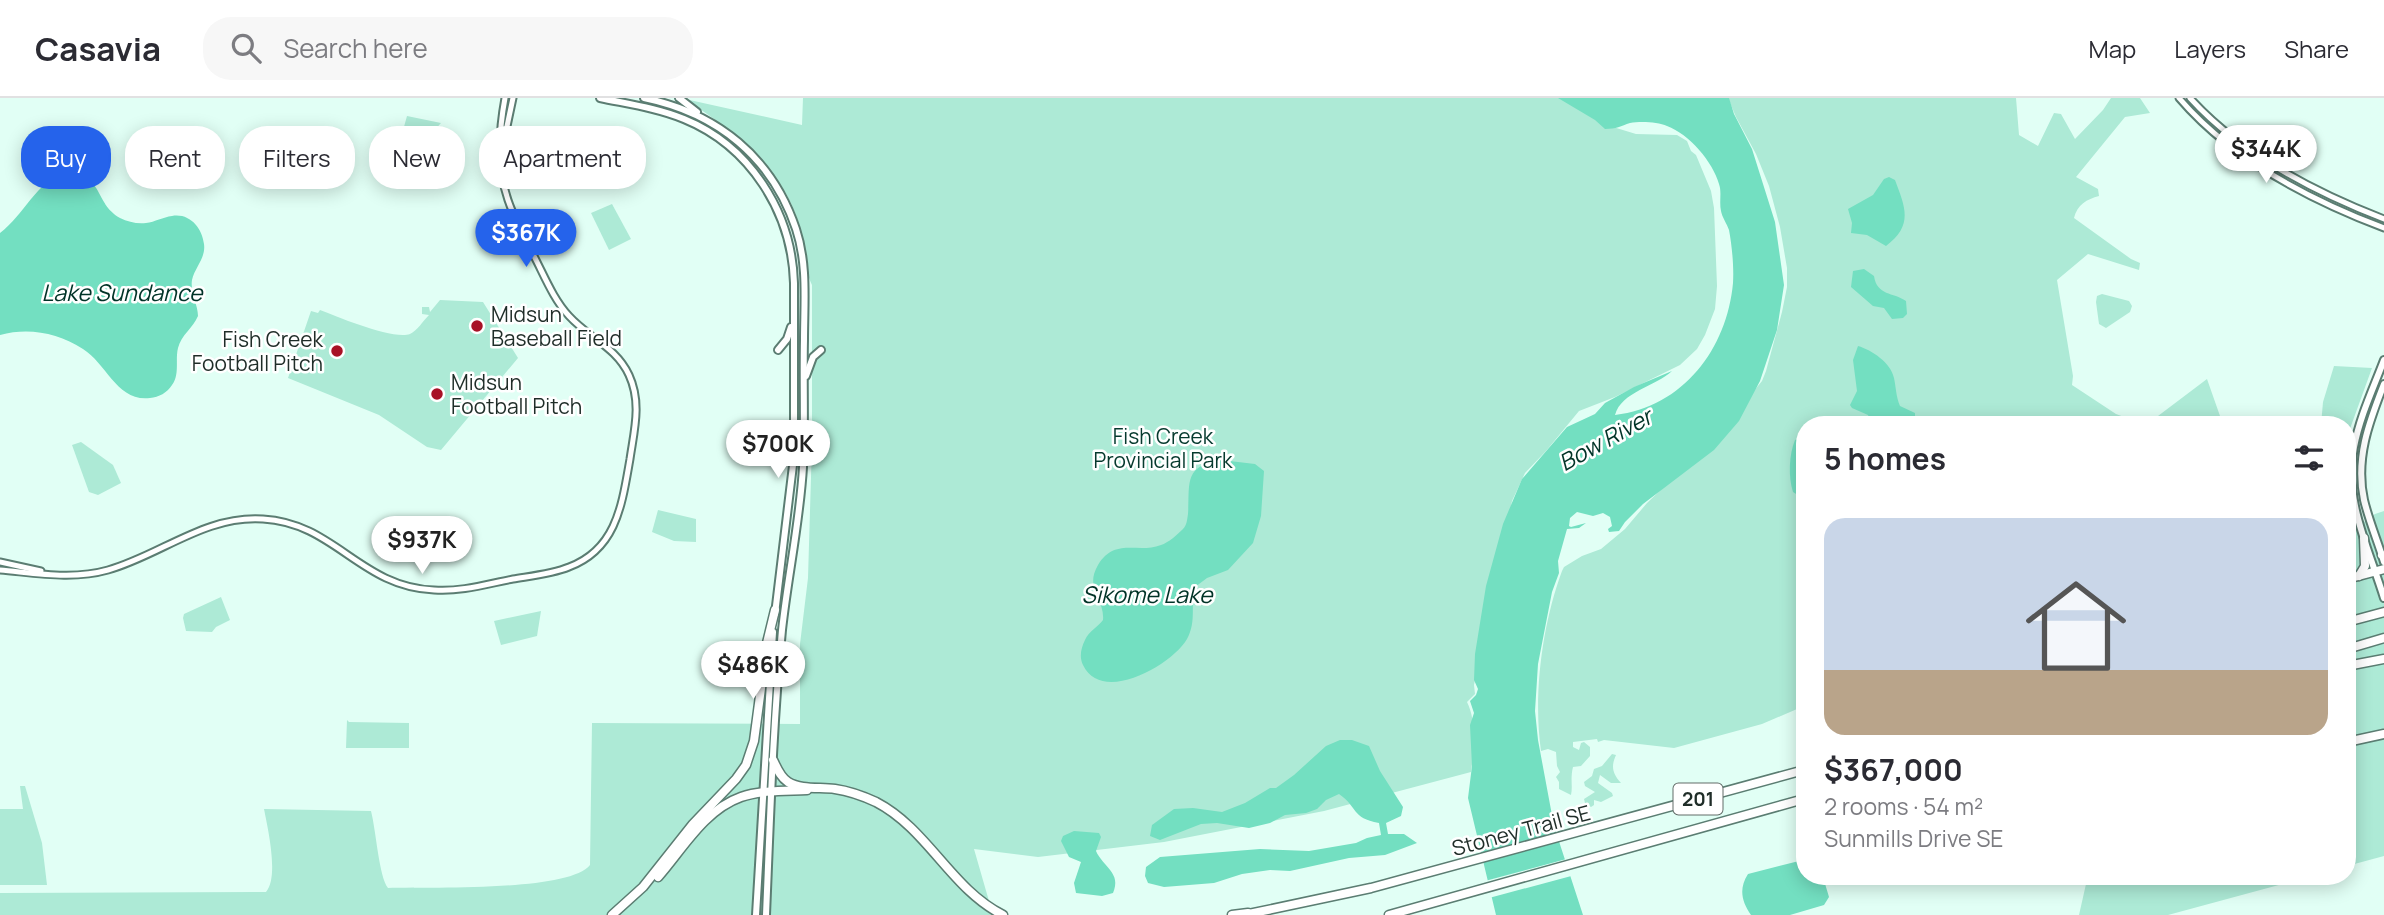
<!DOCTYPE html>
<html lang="en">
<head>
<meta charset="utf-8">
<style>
	body { margin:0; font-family:Manrope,sans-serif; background:#f7f7f7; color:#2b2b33; height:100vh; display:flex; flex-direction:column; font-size:26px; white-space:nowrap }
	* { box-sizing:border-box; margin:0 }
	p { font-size:23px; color:#7c7c81 }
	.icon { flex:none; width:38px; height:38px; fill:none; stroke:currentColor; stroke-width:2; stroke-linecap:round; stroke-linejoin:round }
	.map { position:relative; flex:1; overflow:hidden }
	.sheet { position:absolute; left:1796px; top:318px; width:560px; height:469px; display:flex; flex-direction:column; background:#fff; border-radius:28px; box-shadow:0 4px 18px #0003 }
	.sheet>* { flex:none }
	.guide { position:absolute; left:21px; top:28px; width:665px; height:63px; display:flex; gap:14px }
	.price { position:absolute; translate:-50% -60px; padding:0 16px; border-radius:24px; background:#fff; color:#222; font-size:23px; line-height:46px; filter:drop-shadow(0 2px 4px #0008) }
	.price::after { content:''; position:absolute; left:50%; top:42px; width:21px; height:16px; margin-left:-10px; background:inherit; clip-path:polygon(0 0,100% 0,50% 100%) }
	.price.on { background:#2563eb; color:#fff }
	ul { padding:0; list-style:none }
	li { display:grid; align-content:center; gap:14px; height:371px; padding:0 28px }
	li span { display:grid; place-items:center; height:217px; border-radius:21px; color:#555 }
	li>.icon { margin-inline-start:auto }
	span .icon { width:126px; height:126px; fill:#fffc; stroke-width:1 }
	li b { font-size:30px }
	h2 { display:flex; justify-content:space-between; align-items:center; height:84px; padding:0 28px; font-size:30px }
	.tag { padding:0 24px; border-radius:28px; background:#fff; box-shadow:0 4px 18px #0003; font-size:24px; line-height:63px }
	.tag.on { background:#2563eb; color:#fff }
	header { display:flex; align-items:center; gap:42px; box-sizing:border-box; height:98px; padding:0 35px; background:#fff; border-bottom:2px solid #e1e1e2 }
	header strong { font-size:33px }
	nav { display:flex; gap:38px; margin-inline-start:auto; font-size:24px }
	.search { width:490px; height:63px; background:#f7f7f7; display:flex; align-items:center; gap:18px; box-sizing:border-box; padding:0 24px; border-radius:28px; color:#7c7c81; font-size:26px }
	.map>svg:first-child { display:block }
	.green { fill:#adead6 }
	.water { fill:#73dfc1 }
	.pier { fill:#e1fff5 }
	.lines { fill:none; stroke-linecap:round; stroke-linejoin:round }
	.tertiary-casing { stroke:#5b7d72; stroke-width:9 }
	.secondary-casing { stroke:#5b7d72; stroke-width:10 }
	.motorway-casing { stroke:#5b7d72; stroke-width:11 }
	.tertiary { stroke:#fff; stroke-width:5 }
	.secondary { stroke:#fff; stroke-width:6 }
	.motorway { stroke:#fff; stroke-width:8 }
	.poi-dot { fill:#a81126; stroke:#fff; stroke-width:2.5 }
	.labels { text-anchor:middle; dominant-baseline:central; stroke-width:5; stroke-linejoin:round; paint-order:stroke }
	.shield { fill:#fff; stroke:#626c68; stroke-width:2 }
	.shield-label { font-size:19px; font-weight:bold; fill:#1f2d28 }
	.poi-label { font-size:21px; fill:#1f2d28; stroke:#fff; text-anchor:start }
	.park-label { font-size:21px; fill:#063a2e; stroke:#fff }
	.street-label { font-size:21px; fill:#1f2d28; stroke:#fff }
	.water-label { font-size:23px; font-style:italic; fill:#003327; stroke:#fff }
</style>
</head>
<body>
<header>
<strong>Casavia</strong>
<div class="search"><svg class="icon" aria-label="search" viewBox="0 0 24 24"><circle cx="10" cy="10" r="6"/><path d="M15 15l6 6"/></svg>Search here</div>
<nav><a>Map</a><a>Layers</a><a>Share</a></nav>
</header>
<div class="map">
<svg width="2384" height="817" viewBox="0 0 2384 817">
	<rect width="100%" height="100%" fill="#e1fff5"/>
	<g class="green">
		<path d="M 803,0 L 1577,0 L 1613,29 L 1636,36 L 1677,37 L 1687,43 L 1691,53 L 1696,57 L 1711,93 L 1714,110 L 1717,188 L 1715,211 L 1705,237 L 1697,251 L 1680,267 L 1615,299 L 1579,313 L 1546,353 L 1525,375 L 1512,403 L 1474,587 L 1475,596 L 1467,604 C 1477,624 1474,652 1471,674 L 1324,713 L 1164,744 L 1038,759 L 974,751 L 993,817 L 0,817 L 0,795 L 266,794 C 279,779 268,731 264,711 L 371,713 C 376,732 379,779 388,790 C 426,789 569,794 590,767 L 592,625 L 800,626 L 800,546 L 808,480 L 812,346 L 812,187 C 804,171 804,143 798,123 C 779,66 733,33 685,1 L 802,27 Z"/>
		<path d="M 1728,0 L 2016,0 L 2019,37 L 2038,48 L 2054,15 L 2061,16 L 2075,41 L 2103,12 L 2111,0 L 2140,0 L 2150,15 L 2125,19 L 2076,79 L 2098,91 L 2099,98 C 2087,101 2077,107 2074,120 L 2131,161 L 2140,165 L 2139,172 L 2088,156 L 2057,182 L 2073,278 L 2072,287 L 2116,316 L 2124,319 L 2131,327 L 1804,327 L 1804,608 L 1762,626 L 1674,650 L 1604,642 L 1598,644 L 1597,641 L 1573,644 L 1573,649 L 1579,652 L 1581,645 L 1584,644 L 1590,649 L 1590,658 L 1581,668 L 1573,669 C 1570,681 1573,688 1571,697 L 1559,691 L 1559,684 L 1556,679 L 1560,674 L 1557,668 L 1556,654 L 1548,651 L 1541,653 C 1533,597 1542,527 1562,473 L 1564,469 L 1582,458 L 1601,451 L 1625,431 L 1647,405 L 1693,361 L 1749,299 L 1762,283 L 1766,273 L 1782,214 L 1787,189 L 1787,170 L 1780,129 L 1769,88 L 1756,56 L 1736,19 Z"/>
		<polygon points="407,18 441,25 430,37 431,40 421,54 402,59 397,54"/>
		<polygon points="612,106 631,141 609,152 591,115"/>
		<polygon points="2102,196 2129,203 2132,208 2130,214 2106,230 2099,226 2096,204 2097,198"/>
		<path d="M 440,202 L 483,204 L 518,260 L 441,352 L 427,349 L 379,317 L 288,280 L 311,213 L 318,215 L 320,212 C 338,219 393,242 410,236 C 417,233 423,223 429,217 L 422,216 L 422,209 L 429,209 L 430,214 Z"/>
		<polygon points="2334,268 2372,270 2347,339 2347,327 2321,327 2323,304"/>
		<polygon points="2207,281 2220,318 2177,327 2139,327 2158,318"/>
		<polygon points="81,344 113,367 121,385 98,397 89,394 72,347"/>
		<polygon points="658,412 696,421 696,444 674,443 652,434"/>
		<polygon points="2384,413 2384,758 2347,768 2347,436 2375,416"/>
		<polygon points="221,499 230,522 216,529 212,534 186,533 183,520 184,516"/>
		<polygon points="541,513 537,538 501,547 494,523"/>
		<polygon points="347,622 349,624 409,625 409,650 346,650"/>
		<path d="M 1612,656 L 1616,657 C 1611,668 1612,675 1621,685 L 1611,685 L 1600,677 L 1598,685 L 1612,695 L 1613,698 L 1601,704 L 1594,702 L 1594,707 L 1591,709 L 1585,705 L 1584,701 L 1595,694 L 1585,688 L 1584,684 L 1592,678 L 1594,671 L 1602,668 Z"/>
		<polygon points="20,688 25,688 42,745 47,787 0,787 0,711 23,711"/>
		<polygon points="2085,779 2308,779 2168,817 2079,817 2086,786"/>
	</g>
	<g class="water">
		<path d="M 1558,0 L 1729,0 L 1734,16 L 1752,51 L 1775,124 L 1784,187 L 1777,232 L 1760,283 L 1739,323 L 1714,352 L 1643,406 L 1625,424 L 1619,433 L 1609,434 L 1608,431 L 1612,428 L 1610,419 L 1603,415 L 1593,418 L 1577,414 L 1570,420 L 1569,428 L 1571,429 L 1586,425 L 1579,430 L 1567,431 L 1558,463 L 1559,475 L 1552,494 L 1538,566 L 1535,613 L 1538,642 L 1554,728 L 1583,817 L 1496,817 L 1468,700 L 1472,668 L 1470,627 L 1474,615 L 1470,603 L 1476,597 L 1478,591 L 1474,582 L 1475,556 L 1486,488 L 1503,426 L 1522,381 L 1567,329 L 1595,316 L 1605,305 L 1634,289 L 1672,273 C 1656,288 1621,294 1615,317 C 1683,309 1727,251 1733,185 C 1734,169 1732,148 1729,132 C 1727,126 1722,119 1721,113 C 1719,104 1722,94 1719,86 C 1713,64 1689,36 1667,28 C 1658,24 1641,23 1630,25 C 1621,28 1616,31 1605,31 L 1595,22 Z"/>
		<path d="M 65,74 C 106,78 93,104 120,120 C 128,124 137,126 146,125 C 155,124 163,119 172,118 C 190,115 202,130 204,146 C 206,160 195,169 192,182 C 190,194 198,207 198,218 C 193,230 181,237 178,250 C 175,262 180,276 172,287 C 167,295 159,299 150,300 C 117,304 107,266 83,251 C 58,235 29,229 0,237 L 0,135 C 24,117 36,84 65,74 Z"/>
		<path d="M 1889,79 L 1895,82 C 1905,109 1914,127 1886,148 L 1867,137 L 1851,135 L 1852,125 L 1848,111 L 1873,97 L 1884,81 Z"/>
		<path d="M 1864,171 L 1874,178 C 1877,198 1893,194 1906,203 L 1907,216 L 1903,220 L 1892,221 L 1884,210 L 1873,208 L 1851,189 L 1853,173 Z"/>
		<path d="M 1858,248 C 1872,252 1891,265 1894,280 C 1896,289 1896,299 1900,308 L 1915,315 L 1915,327 L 1872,327 L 1868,317 L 1852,310 L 1850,307 L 1857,293 L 1853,262 Z"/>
		<path d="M 1804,338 L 1804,401 L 1793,394 C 1788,379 1789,356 1795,342 Z"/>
		<path d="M 1221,362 L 1255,366 L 1264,373 L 1261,418 L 1253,445 L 1228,472 L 1207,480 L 1195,489 C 1190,507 1197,523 1187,541 C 1172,567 1102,607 1083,567 C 1079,559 1081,550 1085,542 C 1089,533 1098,529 1103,522 C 1105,501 1084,491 1098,467 C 1115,439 1138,456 1161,447 C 1168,445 1178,436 1183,431 C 1187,427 1187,422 1188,416 C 1190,385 1183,368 1221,362 Z"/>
		<path d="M 1340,642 L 1352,642 L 1369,648 L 1380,673 L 1403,709 L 1401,718 L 1386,725 L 1388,736 L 1404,736 L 1417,745 L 1385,757 L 1349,760 L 1290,773 L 1270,772 L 1242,776 L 1214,785 L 1164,789 L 1148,785 L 1145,778 L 1146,769 L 1160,759 L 1260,751 L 1309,753 L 1356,745 L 1367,740 L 1381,737 L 1379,725 C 1351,720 1358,709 1339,696 L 1326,702 L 1317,711 L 1306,715 L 1285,717 L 1270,725 L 1249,730 L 1217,725 L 1201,726 L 1160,742 L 1150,738 L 1152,727 L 1174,711 L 1193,710 L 1222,714 L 1245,705 L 1270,690 L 1276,690 L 1294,677 L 1326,648 Z"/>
		<path d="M 1074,733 L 1099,735 L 1101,739 L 1096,753 C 1103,769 1122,775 1113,795 L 1102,798 L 1076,795 L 1074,785 L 1081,764 L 1069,759 L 1061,743 L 1063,738 Z"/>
		<path d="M 1799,763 L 1804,764 L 1804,779 L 1823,779 L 1829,799 L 1824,807 L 1790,817 L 1751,817 C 1741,803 1739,790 1748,776 Z"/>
	</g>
	<polygon class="pier" points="1570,760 1575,777 1489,800 1485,783"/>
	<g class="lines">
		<g class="tertiary-casing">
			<g id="tertiary">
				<path d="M 2179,0 C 2231,61 2310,102 2384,130"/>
				<path d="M 2190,0 C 2240,55 2314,94 2384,121"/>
				<polyline points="501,42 506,33 513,0"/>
				<polyline points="0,464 41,473"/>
				<path d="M 0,472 C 35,475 73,482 108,472 C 161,457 205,417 263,421 C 335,425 360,489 434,492 C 461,494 487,486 513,481 C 531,478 552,476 569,469 C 617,451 622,406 630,361 C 634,333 642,305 629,277 C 616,249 589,240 569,218 C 555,203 546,182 537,164 C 527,144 515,123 508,102 C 497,70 499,32 505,0"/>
			</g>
		</g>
		<g class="secondary-casing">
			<g id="secondary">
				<path d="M 600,0 C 628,6 657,10 684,21 C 750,48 792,114 794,185 L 794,359 L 775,516"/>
				<path d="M 644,0 C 717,15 772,59 796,131 C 808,167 804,205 804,242 C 803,284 805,327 803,369 C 800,423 788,477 782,532 C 773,626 770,722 766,817"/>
				<polyline points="679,0 697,14"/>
				<polyline points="778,252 787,241 791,229"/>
				<path d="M 2384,262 C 2373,291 2360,318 2354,349 C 2343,401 2369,451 2384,500"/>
				<polyline points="806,278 813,259 821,252"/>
				<path d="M 2384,286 C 2369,324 2355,361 2364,402 C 2369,423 2378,444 2384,464"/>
				<polyline points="756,817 773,534"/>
			</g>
		</g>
		<g class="motorway-casing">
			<g id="motorway">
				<polyline points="2382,457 2384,458"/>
				<polyline points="2359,478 2365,468 2364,440"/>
				<polyline points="2347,481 2384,471"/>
				<polyline points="2347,524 2384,514"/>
				<polyline points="2347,551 2384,540"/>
				<polyline points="2347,568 2384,561"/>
				<polyline points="2347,644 2384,636"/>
				<path d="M 773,662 C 777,670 780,679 788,684 C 801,692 820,689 835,691 C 849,693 863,698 876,704 C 928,731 951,791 1003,817"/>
				<path d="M 658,779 C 682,752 704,712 741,699 C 761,692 786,693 807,692"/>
				<polyline points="612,817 643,789 693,726 736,681 746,667 754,643 767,545 775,512"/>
				<polyline points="1232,817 1248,815"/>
				<polyline points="1244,817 1371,790 1804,672"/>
				<polyline points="1389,817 1804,701"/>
			</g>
		</g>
		<use href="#tertiary" class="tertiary"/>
		<use href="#secondary" class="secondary"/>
		<use href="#motorway" class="motorway"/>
	</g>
	<g class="poi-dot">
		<circle cx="477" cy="228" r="7"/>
		<circle cx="337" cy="253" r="7"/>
		<circle cx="437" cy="296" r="7"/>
	</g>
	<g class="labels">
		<rect class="shield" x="1673.5" y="685.5" width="49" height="31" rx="5"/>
		<g class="shield-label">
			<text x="1698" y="701">201</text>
		</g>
		<g class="poi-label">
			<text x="491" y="216">Midsun<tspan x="491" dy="24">Baseball Field</tspan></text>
			<text x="323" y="241" text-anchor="end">Fish Creek<tspan x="323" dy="24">Football Pitch</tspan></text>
			<text x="451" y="284">Midsun<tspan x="451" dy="24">Football Pitch</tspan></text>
		</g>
		<g class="park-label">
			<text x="1163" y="338">Fish Creek<tspan x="1163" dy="24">Provincial Park</tspan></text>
		</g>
		<g class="street-label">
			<text transform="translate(1521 732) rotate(-15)">Stoney Trail SE</text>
		</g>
		<g class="water-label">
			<text x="122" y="194">Lake Sundance</text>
			<text transform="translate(1605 341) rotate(-29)">Bow River</text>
			<text x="1147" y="496">Sikome Lake</text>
		</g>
	</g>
</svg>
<b class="price" style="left:2266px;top:87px">$344K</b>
<b class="price on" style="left:526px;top:171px">$367K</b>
<b class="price" style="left:778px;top:382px">$700K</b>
<b class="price" style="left:422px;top:478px">$937K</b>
<b class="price" style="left:753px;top:603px">$486K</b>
<div class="guide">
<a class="tag on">Buy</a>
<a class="tag">Rent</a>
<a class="tag">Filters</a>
<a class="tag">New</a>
<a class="tag">Apartment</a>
</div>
<section class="sheet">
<h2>5 homes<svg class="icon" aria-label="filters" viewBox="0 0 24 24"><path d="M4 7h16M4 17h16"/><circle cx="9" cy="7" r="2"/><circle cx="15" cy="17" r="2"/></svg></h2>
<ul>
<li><span style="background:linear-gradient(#c9d6e8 70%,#b9a48a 0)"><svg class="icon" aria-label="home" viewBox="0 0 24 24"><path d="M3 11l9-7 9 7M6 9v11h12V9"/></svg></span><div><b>$367,000</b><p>2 rooms · 54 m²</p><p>Sunmills Drive SE</p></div></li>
</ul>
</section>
</div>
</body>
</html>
